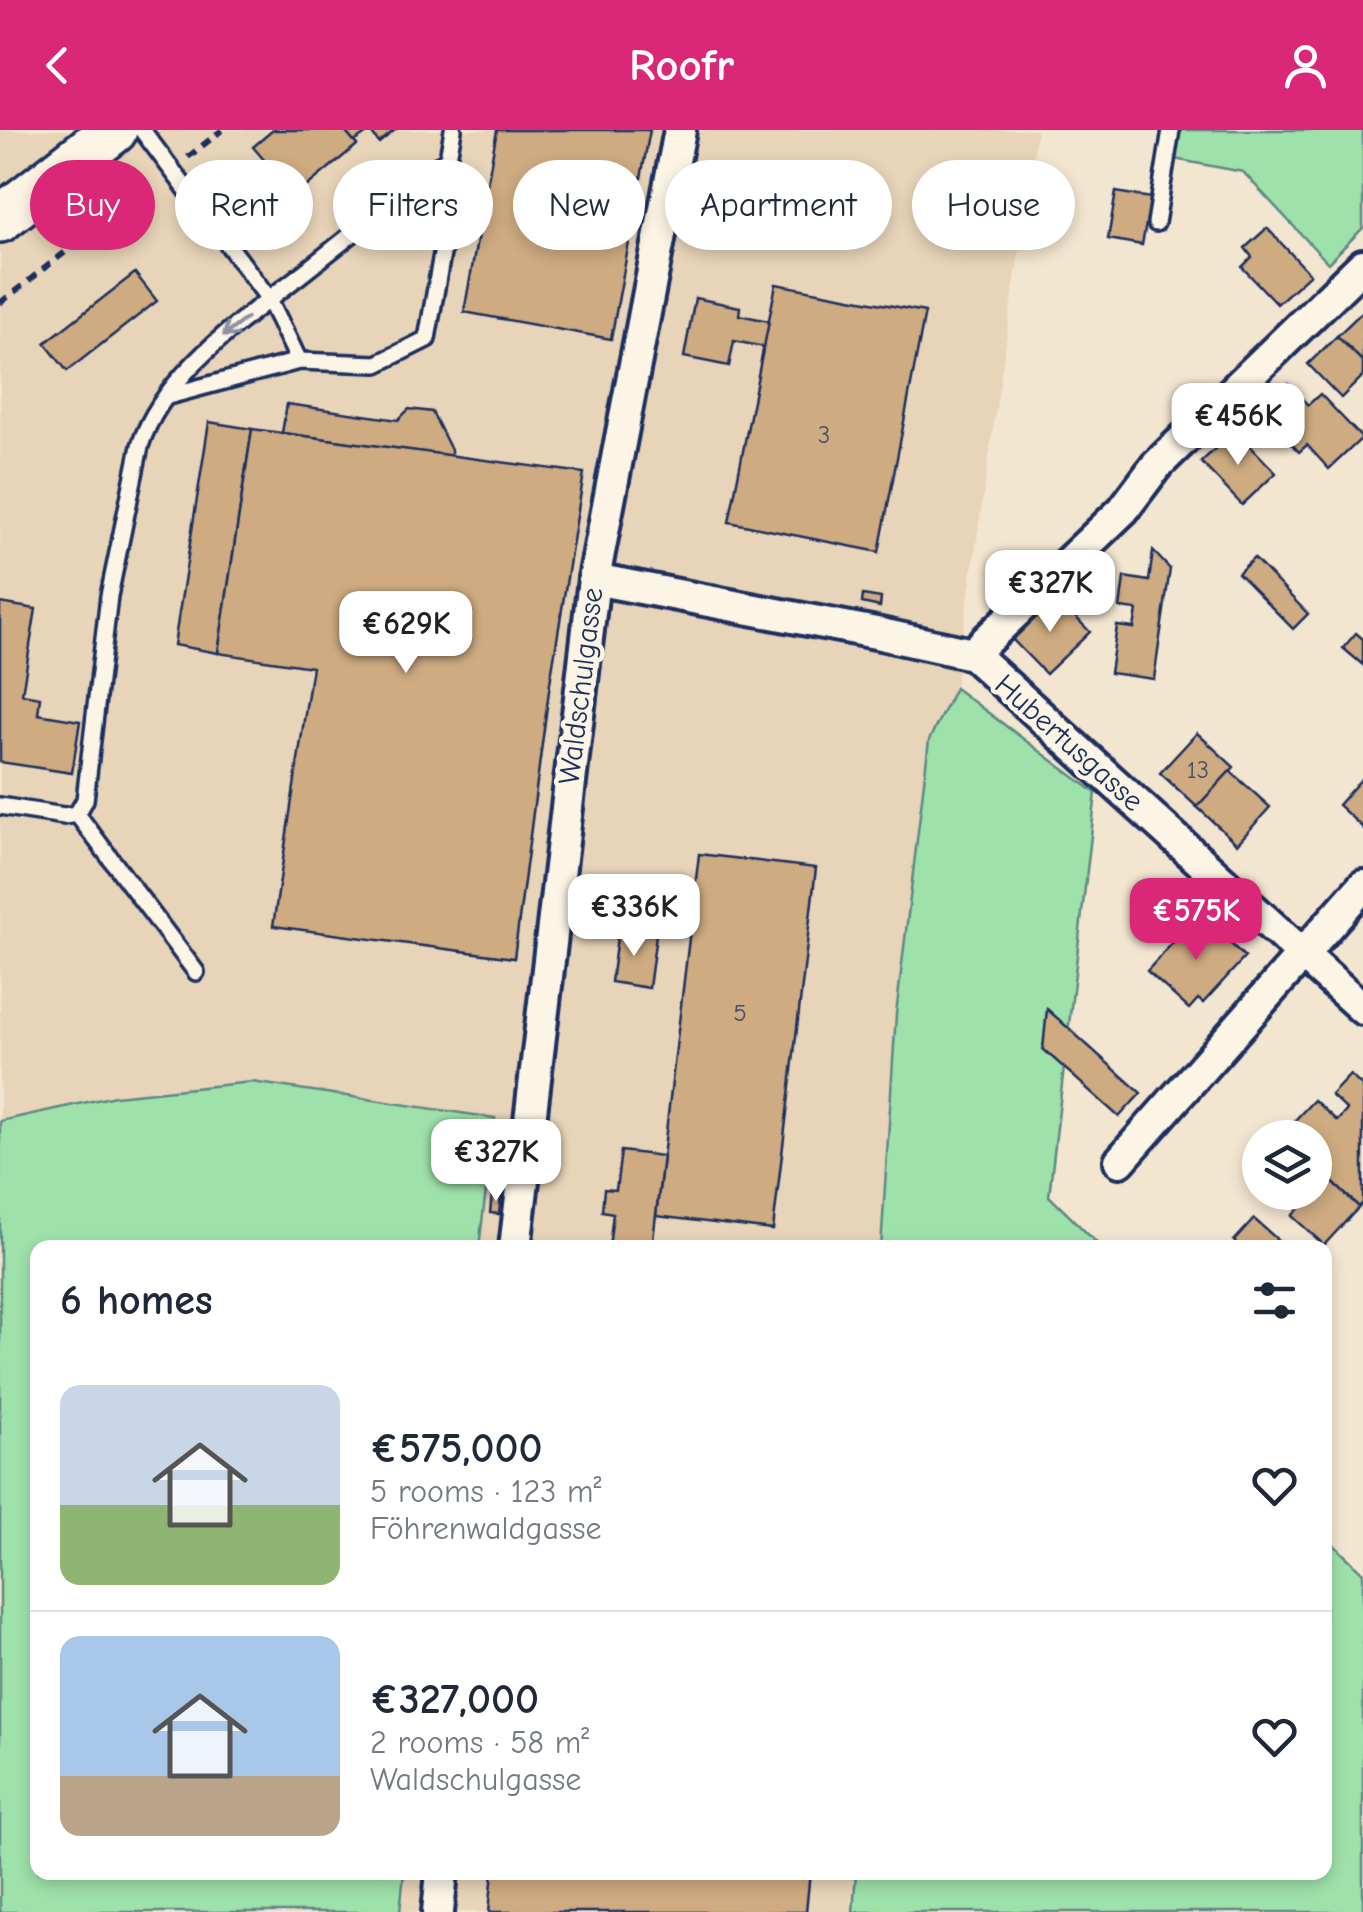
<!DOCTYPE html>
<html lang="en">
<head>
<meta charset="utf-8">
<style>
	body { margin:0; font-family:"Comic Neue",sans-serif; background:#f6f6f7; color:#1f2937; height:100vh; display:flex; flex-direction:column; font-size:38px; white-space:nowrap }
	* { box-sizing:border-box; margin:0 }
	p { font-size:32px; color:#747a83 }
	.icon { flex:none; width:55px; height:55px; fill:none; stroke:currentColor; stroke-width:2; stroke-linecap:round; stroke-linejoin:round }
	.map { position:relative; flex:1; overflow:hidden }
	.side { position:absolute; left:30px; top:1110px; width:1302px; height:640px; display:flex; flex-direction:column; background:#fff; border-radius:20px; box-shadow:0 5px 15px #0003 }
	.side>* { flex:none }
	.hud { position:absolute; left:30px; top:30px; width:1305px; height:90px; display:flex; gap:20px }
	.fabs { position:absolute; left:1242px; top:990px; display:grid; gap:20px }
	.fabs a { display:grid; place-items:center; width:90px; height:90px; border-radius:50%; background:#fff; box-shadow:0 5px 15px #0003; font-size:50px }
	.price { position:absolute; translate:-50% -85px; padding:0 22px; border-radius:20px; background:#fff; color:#222; font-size:32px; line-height:65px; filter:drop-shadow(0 2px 5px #0008) }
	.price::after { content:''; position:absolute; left:50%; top:60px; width:30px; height:22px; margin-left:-15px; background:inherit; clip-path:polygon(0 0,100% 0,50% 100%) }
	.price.selected { background:#db2777; color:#fff }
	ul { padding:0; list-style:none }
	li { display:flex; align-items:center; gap:30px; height:250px; padding:0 30px }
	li+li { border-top:2px solid #e0e1e3 }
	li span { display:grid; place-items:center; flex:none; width:280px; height:200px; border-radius:20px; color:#555 }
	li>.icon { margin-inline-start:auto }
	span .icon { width:120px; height:120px; fill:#fffc; stroke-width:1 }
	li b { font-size:42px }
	h2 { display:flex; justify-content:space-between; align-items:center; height:120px; padding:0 30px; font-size:42px }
	.pill { padding:0 35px; border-radius:45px; background:#fff; box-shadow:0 5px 15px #0003; font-size:35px; line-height:90px }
	.pill.selected { background:#db2777; color:#fff }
	header { display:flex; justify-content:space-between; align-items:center; height:130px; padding:0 30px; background:#db2777; color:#fff; font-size:45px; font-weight:700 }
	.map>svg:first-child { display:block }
	.built { fill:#e8d4b9 }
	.green { fill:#9fe1aa; stroke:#5d8884; stroke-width:2.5 }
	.building { fill:#ceab81; stroke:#1b2f5e; stroke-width:2.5 }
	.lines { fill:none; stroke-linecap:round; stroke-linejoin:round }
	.lane-casing { stroke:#1b2f5e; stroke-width:22 }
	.street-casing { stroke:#1b2f5e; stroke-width:38 }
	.primary-casing { stroke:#1b2f5e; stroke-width:52 }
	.path { stroke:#1b2f5e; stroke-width:6; stroke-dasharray:10 8; stroke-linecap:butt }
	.lane { stroke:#fcf5e5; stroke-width:15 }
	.street { stroke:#fcf5e5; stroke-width:30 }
	.primary { stroke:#fcf5e5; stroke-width:45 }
	.oneway { stroke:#8c92a2 }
	.labels { text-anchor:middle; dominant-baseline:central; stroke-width:9; stroke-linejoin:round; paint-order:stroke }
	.number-label { font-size:25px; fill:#484e67 }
	.street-label { font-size:30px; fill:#1b2f5e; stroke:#fcf5e5 }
</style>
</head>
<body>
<header><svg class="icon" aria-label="back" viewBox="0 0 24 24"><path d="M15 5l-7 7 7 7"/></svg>Roofr<svg class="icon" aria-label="person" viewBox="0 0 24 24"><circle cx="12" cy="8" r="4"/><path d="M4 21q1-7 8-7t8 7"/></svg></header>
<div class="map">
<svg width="1363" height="1782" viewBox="0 0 1363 1782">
	<rect width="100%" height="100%" fill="#f3e6d1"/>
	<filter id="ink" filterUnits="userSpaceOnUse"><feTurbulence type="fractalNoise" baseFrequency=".01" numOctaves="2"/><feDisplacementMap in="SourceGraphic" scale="20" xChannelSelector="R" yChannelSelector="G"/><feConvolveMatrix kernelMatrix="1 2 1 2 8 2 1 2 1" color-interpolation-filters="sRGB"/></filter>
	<g filter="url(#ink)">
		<polygon class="built" points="0,0 1037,0 955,558 929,611 896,884 880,1117 38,1118 38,1742 856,1743 853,1782 0,1782"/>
		<g class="green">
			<polygon points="1179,0 1363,0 1363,98 1328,133 1243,42 1174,29"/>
			<polygon points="955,558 1096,663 1049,1066 1101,1117 881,1118 896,884 929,610"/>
			<polygon points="252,952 495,988 479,1117 38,1118 38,1742 404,1743 400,1782 0,1782 0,991 115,966"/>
			<polygon points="1325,1406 1363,1443 1363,1782 853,1782 856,1743 1325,1742"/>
		</g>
		<g class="building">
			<polygon points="273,0 344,0 357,15 295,66 253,17"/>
			<polygon points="344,0 395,0 379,13 370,1 354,12"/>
			<polygon points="497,0 650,0 611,209 464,182"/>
			<polygon points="1116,62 1151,68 1142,115 1108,109"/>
			<polygon points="1267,98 1310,144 1277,174 1242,137 1252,127 1245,118"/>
			<polygon points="135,143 157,171 67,241 45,213"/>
			<polygon points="776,154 925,182 879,422 729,392"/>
			<polygon points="695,168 740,177 739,185 769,191 764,217 734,211 729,236 684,227"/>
			<polygon points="1363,181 1363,232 1337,206"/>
			<polygon points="1337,206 1363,232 1363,246 1341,268 1308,234"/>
			<polygon points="1288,254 1308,275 1320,264 1362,308 1329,339 1307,315 1299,322 1261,280"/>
			<polygon points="287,274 398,290 409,279 432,282 451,320 451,326 282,303"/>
			<polygon points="209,292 252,299 218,523 174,515"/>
			<polygon points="252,299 584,343 550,553 514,828 273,796 312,537 218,523"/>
			<polygon points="1235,300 1276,343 1242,375 1201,332"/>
			<polygon points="1153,421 1170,439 1154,549 1110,543 1117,496 1134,498 1137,480 1120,478 1124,447 1149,451"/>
			<polygon points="1254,428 1308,484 1293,499 1238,443"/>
			<polygon points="863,465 881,468 880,477 862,473"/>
			<polygon points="1055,466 1090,502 1046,544 1011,508"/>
			<polygon points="0,473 36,479 22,564 40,567 38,584 80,591 72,643 0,632"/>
			<polygon points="1356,503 1363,509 1363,535 1343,518"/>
			<polygon points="1197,603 1234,637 1197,677 1160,643"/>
			<polygon points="1230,641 1270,677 1237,714 1197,677"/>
			<polygon points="1363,647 1363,698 1338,675"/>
			<polygon points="699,724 816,738 773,1100 656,1086"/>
			<polygon points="1199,784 1245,827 1203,873 1198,869 1189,879 1147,841"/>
			<polygon points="618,800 656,805 649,858 611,852"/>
			<polygon points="1047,879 1141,963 1119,987 1043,919"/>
			<polygon points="1350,945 1363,957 1363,1073 1359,1077 1315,1036 1315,1008 1284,1008 1281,1005 1314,970 1337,991 1347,980 1331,965"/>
			<polygon points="621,1021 663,1026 652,1118 609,1118 613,1083 602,1081 604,1059 616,1060"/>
			<polygon points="1315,1036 1328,1048 1315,1062"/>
			<polygon points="1328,1048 1359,1077 1324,1115 1292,1086"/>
			<polygon points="1286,1062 1314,1062 1301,1077"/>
			<polygon points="492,1065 501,1066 499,1084 490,1083"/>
			<polygon points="1254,1089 1287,1118 1240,1118 1234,1111"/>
			<polygon points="493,1742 810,1742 806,1782 489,1782"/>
		</g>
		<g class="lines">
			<g class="lane-casing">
				<g id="lane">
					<polyline points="142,0 269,169 299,231"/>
					<polyline points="1156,93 1171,0"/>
					<polyline points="168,266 299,231 377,234 427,209 453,62 448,28 453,0"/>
					<path d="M 0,676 L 64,686 L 77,684 L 85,670 L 109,466 L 140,316 C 163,242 249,186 308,139 C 355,102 401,65 448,28"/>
					<polyline points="77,684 196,842"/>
				</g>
			</g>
			<g class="street-casing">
				<g id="street">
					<polyline points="594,449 876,503 972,524 1363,879"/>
					<polyline points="972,524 1123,380 1156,336 1363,135"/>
					<polyline points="1120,1031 1363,756"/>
					<polyline points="515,1118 594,449 680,0"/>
					<polyline points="438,1782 442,1742"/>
				</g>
			</g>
			<g class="primary-casing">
				<polyline id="primary" points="0,89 114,0"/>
			</g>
			<g class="path">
				<polyline points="188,27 222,0"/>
				<polyline points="0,173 154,53"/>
			</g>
			<use href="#lane" class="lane"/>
			<use href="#street" class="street"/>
			<use href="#primary" class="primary"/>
		</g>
		<defs><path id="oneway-shaft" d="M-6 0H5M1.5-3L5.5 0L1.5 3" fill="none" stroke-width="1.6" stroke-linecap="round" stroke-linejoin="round" transform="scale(2.5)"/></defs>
		<use class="oneway" href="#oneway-shaft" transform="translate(235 197) rotate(142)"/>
	</g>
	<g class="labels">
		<g class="number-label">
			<text x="824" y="304">3</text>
			<text x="1198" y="639">13</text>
			<text x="740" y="882">5</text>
		</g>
		<g class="street-label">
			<text transform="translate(581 556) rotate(-83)">Waldschulgasse</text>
			<text transform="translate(1069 613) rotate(42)">Hubertusgasse</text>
		</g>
	</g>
</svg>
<div class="fabs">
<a><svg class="icon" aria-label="layers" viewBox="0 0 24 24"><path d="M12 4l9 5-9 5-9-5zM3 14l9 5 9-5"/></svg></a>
</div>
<b class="price" style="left:1238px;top:338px">€456K</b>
<b class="price" style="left:1050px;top:505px">€327K</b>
<b class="price" style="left:406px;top:546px">€629K</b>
<b class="price" style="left:634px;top:829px">€336K</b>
<b class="price selected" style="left:1196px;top:833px">€575K</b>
<b class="price" style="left:496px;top:1074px">€327K</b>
<div class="hud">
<a class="pill selected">Buy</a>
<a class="pill">Rent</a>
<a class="pill">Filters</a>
<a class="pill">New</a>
<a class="pill">Apartment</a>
<a class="pill">House</a>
</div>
<section class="side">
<h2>6 homes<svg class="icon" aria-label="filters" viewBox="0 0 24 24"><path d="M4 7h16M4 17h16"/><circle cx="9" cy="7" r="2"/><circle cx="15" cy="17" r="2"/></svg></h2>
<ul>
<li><span style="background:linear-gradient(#c9d6e8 60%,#8fb573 0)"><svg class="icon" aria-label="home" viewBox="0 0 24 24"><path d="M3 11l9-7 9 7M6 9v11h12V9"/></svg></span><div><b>€575,000</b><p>5 rooms · 123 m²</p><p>Föhrenwaldgasse</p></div><svg class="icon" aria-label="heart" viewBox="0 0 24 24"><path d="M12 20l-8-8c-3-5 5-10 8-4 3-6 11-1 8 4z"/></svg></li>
<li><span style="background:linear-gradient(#a9c7e8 70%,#b9a48a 0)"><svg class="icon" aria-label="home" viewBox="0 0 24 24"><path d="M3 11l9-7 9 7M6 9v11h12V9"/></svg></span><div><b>€327,000</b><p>2 rooms · 58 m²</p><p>Waldschulgasse</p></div><svg class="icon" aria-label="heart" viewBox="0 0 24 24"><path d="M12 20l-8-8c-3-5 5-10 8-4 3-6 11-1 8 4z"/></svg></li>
</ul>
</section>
</div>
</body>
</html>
